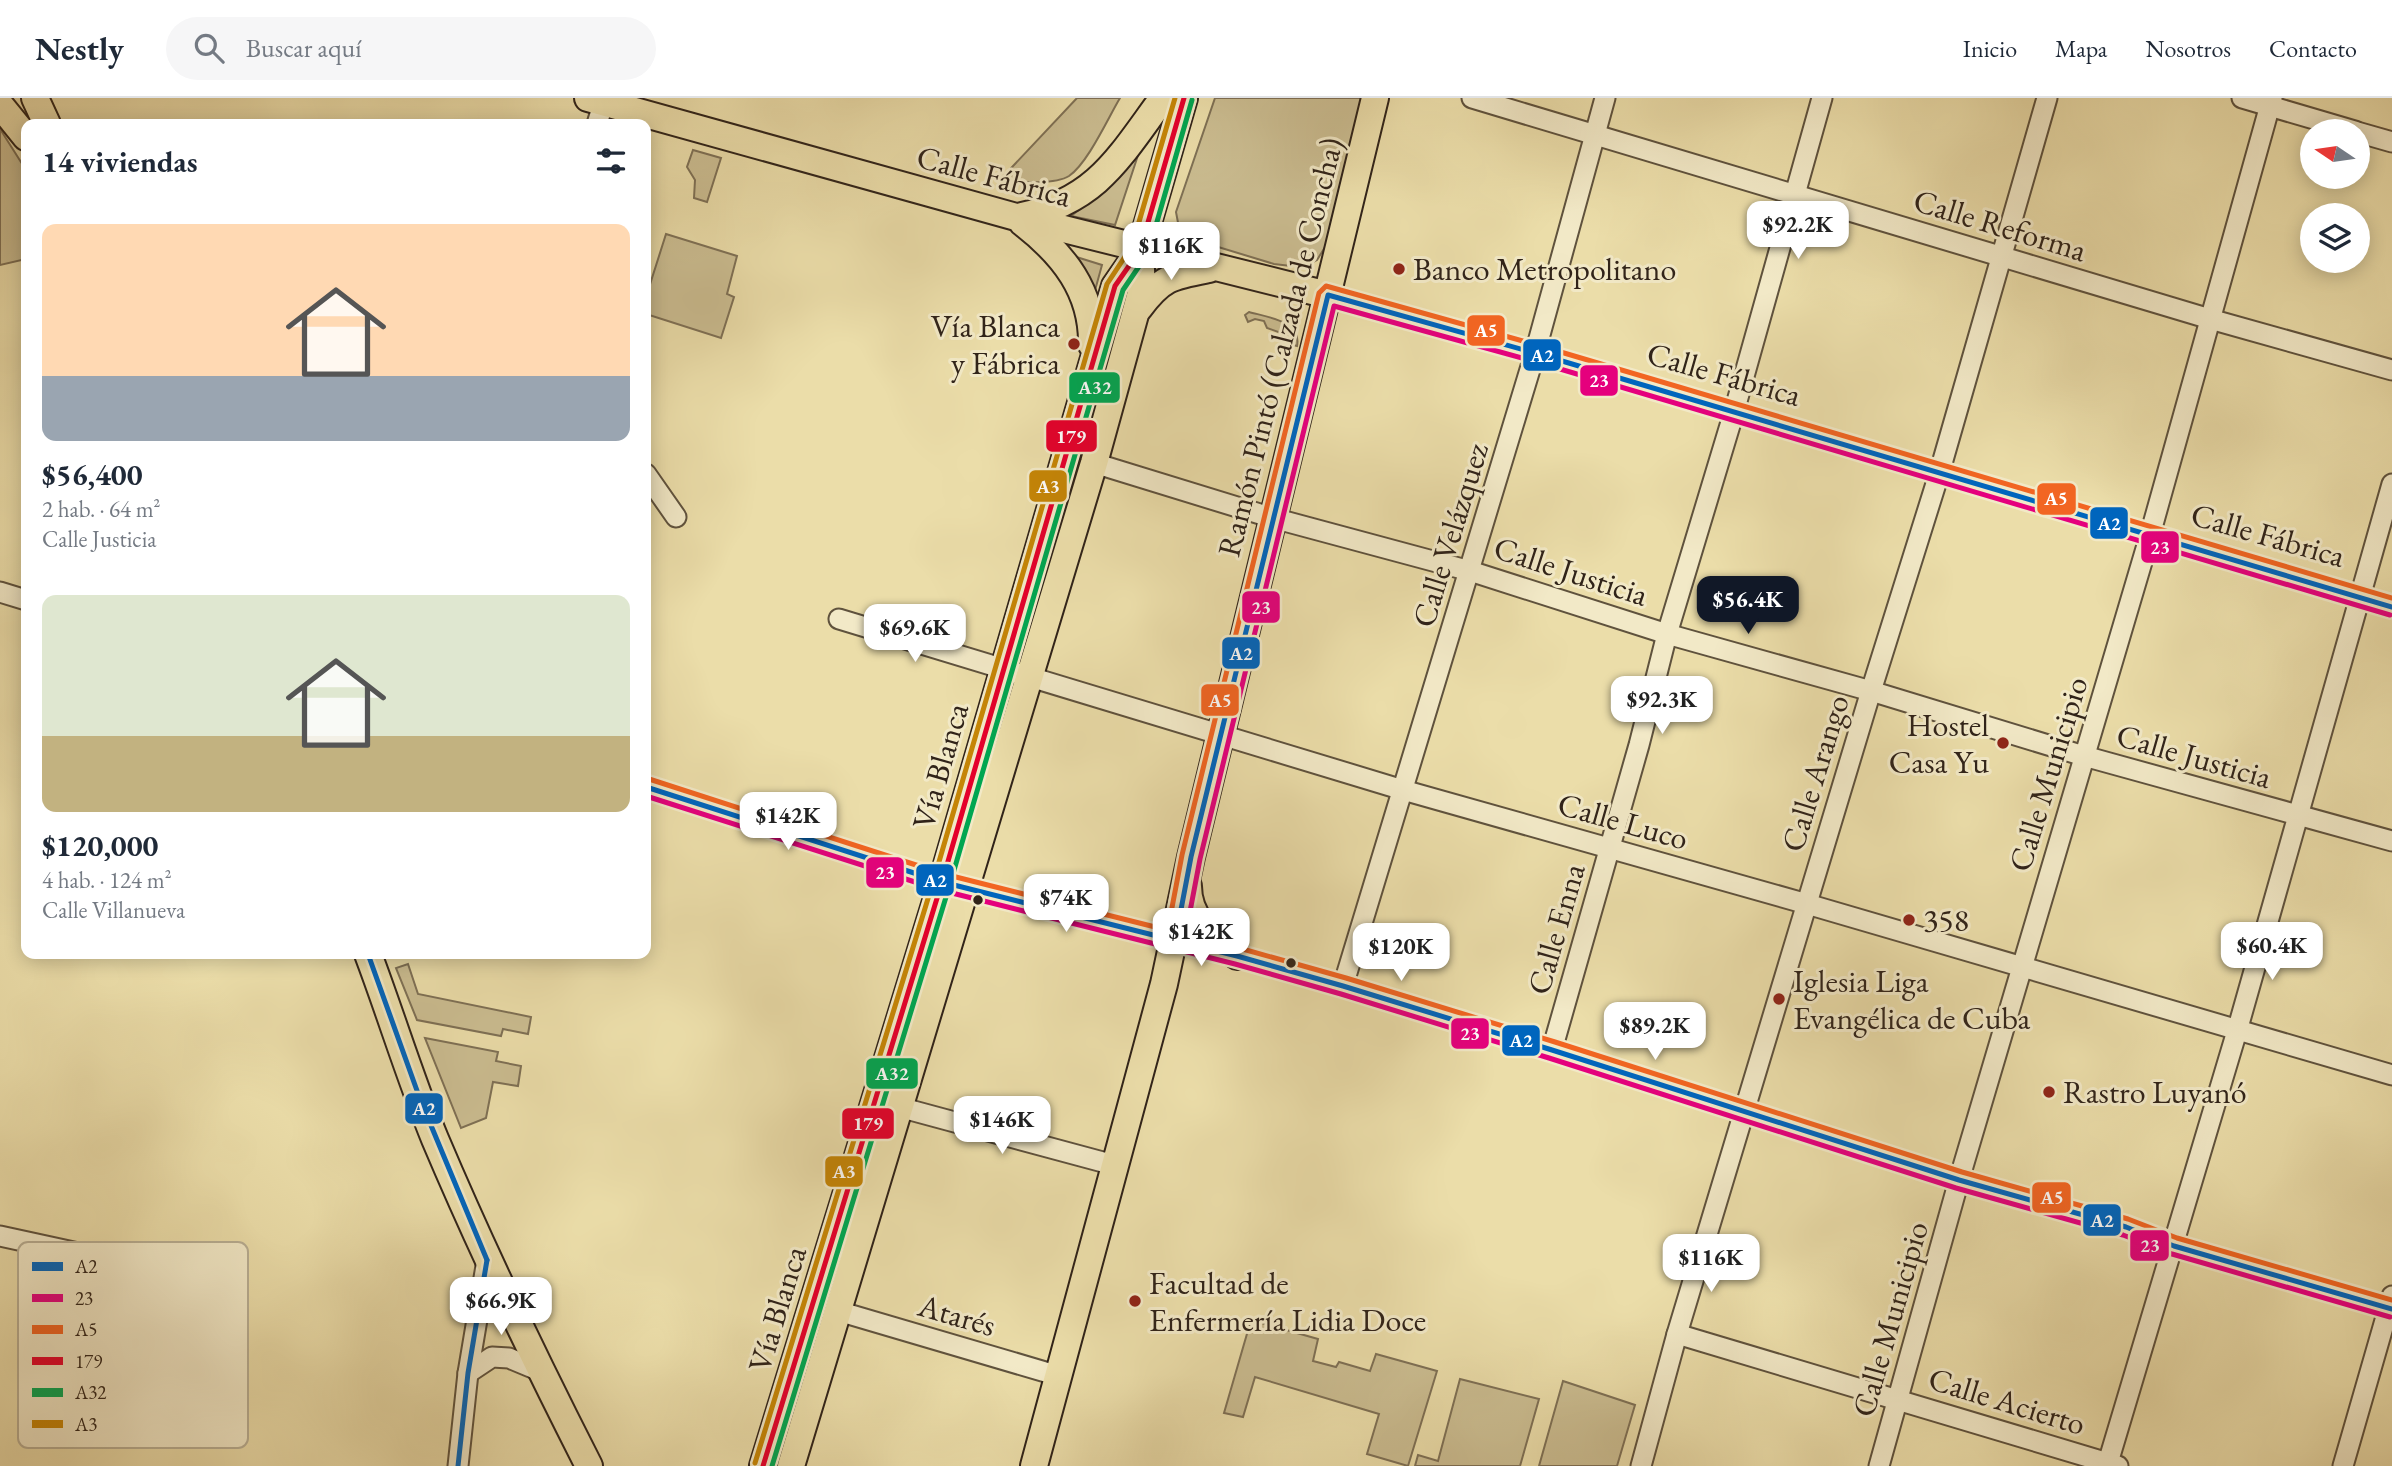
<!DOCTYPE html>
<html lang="es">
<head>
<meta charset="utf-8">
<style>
	body { margin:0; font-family:"EB Garamond",serif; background:#f6f6f7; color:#1f2937; height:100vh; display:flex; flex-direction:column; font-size:26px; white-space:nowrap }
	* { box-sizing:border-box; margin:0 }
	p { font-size:23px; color:#747a83 }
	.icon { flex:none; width:38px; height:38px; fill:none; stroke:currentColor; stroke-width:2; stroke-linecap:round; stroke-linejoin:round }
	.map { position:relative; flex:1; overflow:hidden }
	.panel { position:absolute; left:21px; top:21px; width:630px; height:840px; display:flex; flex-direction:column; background:#fff; border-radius:14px; box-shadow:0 4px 18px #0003 }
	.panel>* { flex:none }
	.needle { width:46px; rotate:283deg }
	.fabs { position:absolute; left:2300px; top:21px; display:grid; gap:14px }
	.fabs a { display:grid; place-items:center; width:70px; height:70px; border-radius:50%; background:#fff; box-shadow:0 4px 18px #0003; font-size:35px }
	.price { position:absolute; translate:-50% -60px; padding:0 16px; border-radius:14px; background:#fff; color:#222; font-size:23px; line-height:46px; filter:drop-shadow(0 2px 4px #0008) }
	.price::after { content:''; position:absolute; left:50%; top:42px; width:21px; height:16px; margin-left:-10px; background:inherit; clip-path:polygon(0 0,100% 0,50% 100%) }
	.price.on { background:#111827; color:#fff }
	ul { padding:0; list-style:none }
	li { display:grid; align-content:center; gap:14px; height:371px; padding:0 21px }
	li span { display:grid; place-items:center; height:217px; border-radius:14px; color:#555 }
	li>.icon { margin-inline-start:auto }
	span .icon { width:126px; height:126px; fill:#fffc; stroke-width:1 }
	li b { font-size:30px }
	h2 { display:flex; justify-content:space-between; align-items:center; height:84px; padding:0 21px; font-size:30px }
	header { display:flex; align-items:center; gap:42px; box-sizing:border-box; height:98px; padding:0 35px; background:#fff; border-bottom:2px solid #e0e1e3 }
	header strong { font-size:33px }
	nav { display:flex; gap:38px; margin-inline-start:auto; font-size:24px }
	.search { width:490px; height:63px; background:#f6f6f7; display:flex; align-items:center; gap:18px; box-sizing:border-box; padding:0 24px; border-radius:38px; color:#747a83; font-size:26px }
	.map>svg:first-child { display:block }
	.green { fill:#cbbd91; stroke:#7e7055; stroke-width:2 }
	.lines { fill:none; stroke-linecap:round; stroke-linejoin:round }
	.minor-casing { stroke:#5f523d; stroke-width:23 }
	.major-casing { stroke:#302319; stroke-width:30 }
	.minor { stroke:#f2e9c7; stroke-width:19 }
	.major { stroke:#ebdda9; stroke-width:26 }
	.bus-1-casing { stroke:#f2e9c7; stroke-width:10 }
	.bus-2-casing { stroke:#f2e9c7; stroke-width:10 }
	.bus-3-casing { stroke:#f2e9c7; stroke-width:10 }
	.bus-4-casing { stroke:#f2e9c7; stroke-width:10 }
	.bus-5-casing { stroke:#f2e9c7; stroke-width:10 }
	.bus-6-casing { stroke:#f2e9c7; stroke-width:10 }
	.bus-1 { stroke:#0065bd; stroke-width:5 }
	.bus-2 { stroke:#e5007d; stroke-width:5 }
	.bus-3 { stroke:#f26522; stroke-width:5 }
	.bus-4 { stroke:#e4002b; stroke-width:5 }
	.bus-5 { stroke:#00a651; stroke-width:5 }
	.bus-6 { stroke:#c58506; stroke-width:5 }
	.poi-dot { fill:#8f2418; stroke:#f2e9c7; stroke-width:2.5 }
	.bus-dot { fill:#302319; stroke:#f2e9c7; stroke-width:2.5 }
	.labels { text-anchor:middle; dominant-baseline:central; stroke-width:6; stroke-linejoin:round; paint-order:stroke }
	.street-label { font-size:32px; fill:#302319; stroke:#f2e9c7 }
	.poi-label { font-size:32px; fill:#302319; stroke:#f2e9c7; text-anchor:start }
	.key { fill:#f2e9c7; stroke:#b8ae93; stroke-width:2 }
	.key-label { font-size:19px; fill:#302319 }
	.line-badge { stroke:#f2e9c7; stroke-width:2.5 }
	.badge-label { font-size:19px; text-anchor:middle; font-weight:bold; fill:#fff }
</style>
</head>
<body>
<header>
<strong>Nestly</strong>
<div class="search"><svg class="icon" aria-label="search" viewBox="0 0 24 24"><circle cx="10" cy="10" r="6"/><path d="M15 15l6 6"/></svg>Buscar aquí</div>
<nav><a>Inicio</a><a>Mapa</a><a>Nosotros</a><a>Contacto</a></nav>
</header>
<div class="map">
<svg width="2392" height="1368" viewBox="0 0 2392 1368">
	<rect width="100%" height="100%" fill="#ebdda9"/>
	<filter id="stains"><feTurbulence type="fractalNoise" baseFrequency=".00286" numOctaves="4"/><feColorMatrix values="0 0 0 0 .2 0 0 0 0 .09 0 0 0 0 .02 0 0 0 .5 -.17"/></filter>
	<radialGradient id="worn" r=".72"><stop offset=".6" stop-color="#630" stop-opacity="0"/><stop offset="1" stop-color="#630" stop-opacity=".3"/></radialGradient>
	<g class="green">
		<path d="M 1077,0 L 1120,0 C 1108,20 1088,65 1069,78 C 1055,87 1016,84 999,83 Z"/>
		<polygon points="1215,0 1367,0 1327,146 1317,162 1309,166 1291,168 1274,166 1192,141 1179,130 1176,114"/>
		<polygon points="0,31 26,72 26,161 0,167"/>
		<path d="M 1143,42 L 1115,127 L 1071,118 C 1105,93 1119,75 1143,42 Z"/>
		<polygon points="693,52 721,60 707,104 694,100 695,82 687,69"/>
		<polygon points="666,136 737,158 727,196 734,199 721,240 646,216 646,199"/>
		<polygon points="1070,157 1102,167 1094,196"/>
		<path d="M 1249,214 C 1267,219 1302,223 1297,248 L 1289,246 L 1284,236 L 1267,230 L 1264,223 L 1255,221 L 1248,224 L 1245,217 Z"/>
		<polygon points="408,866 418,896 531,919 528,936 503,931 501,938 417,922 396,870"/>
		<polygon points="425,940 498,954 496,963 521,968 518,988 493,984 486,1020 461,1030"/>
		<polygon points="1251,1222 1318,1241 1313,1263 1336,1269 1339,1264 1370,1273 1376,1256 1437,1273 1408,1368 1367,1356 1379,1316 1255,1279 1243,1319 1224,1315"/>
		<polygon points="1460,1281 1539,1301 1520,1368 1415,1368 1418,1357 1438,1363"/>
		<polygon points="1563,1283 1635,1307 1617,1368 1539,1368"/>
	</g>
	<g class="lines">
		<g class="minor-casing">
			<g id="minor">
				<polyline points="1472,0 2210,221 2392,272"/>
				<polyline points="2242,0 2355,33"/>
				<polyline points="597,26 605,0"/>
				<polyline points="2357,34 2392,44"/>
				<polyline points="1328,197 1535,255 2392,509"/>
				<polyline points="1094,365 1273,420 1470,473 1667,536 1871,593 2084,658 2392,743"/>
				<polyline points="646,376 676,419"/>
				<polyline points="0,494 26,502"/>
				<polyline points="839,521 1403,692 1807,806 2392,977"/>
				<polyline points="646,689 942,784 1237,858 1343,888 1552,952 1959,1082 2126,1129 2174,1148 2392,1211"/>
				<polyline points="1343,888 1535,255 1605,0"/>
				<polyline points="1552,952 1639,647 1667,536 1734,314 1822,0"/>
				<polyline points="899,1009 1114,1067"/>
				<polyline points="0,1138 92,1158"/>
				<polyline points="838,1213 1059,1278"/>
				<polyline points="1677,1236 2118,1368"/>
				<polyline points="468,1275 492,1259 509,1260 540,1273"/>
				<polyline points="458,1368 468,1275 487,1162"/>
				<polyline points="1641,1368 1677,1236 1871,593 1939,376 2047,0"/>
				<polyline points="1879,1368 1959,1082 2150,437 2272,0"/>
				<polyline points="2107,1368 2237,933 2392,386"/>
				<polyline points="2343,1368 2392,1198"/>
			</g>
		</g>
		<g class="major-casing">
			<g id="major">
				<polyline points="35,0 47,26"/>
				<polyline points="588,0 1016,119 1328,197"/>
				<polyline points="0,7 26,39"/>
				<path d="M 1022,118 C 1097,103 1120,58 1163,0"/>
				<path d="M 1023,125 C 1063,156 1093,193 1092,247"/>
				<path d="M 1139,210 C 1162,179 1172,178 1209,171"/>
				<path d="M 1188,788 C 1188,822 1213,839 1237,858"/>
				<path d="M 368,856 C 391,917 410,980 435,1041 C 482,1152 534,1260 589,1368"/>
				<polyline points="763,1368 942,784 1115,188 1140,152 1184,0"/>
				<polyline points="791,1368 1094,365 1142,191 1140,152"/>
				<polyline points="1034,1368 1164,886 1191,759 1375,0"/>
			</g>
		</g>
		<use href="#minor" class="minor"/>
		<use href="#major" class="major"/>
		<g class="bus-1-casing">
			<g id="bus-1">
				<polyline points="646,689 942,784 1237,858 1343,888 1552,952 1959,1082 2126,1129 2174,1148 2392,1211"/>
				<polyline points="1175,843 1191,759 1328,197 1535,255 2392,509"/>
				<polyline points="368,856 420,1001 487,1162"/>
				<polyline points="458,1368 468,1275 487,1162"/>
			</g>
		</g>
		<g class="bus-2-casing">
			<g id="bus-2">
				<polyline points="646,698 940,792 1235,866 1341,896 1549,960 1956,1090 2123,1137 2172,1156 2390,1219"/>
				<polyline points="1184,845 1200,761 1334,208 1533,263 2390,517"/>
			</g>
		</g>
		<g class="bus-3-casing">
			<g id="bus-3">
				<polyline points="649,681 944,776 1239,850 1346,880 1555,944 1962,1074 2128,1121 2177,1140 2392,1202"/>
				<polyline points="1166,841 1182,757 1319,195 1326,188 1537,247 2392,500"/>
			</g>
		</g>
		<g class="bus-4-casing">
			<polyline id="bus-4" points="763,1368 942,784 1115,188 1140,152 1184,0"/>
		</g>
		<g class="bus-5-casing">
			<polyline id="bus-5" points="772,1368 950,786 1123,192 1148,155 1192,2"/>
		</g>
		<g class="bus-6-casing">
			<polyline id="bus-6" points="755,1365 934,781 1107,186 1132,148 1175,0"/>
		</g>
		<use href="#bus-1" class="bus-1"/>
		<use href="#bus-2" class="bus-2"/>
		<use href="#bus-3" class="bus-3"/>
		<use href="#bus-4" class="bus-4"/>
		<use href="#bus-5" class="bus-5"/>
		<use href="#bus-6" class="bus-6"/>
	</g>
	<g class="poi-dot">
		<circle cx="1399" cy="171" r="7"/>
		<circle cx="1074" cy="246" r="7"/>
		<circle cx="2003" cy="645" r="7"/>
		<circle cx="1909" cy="822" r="7"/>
		<circle cx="1779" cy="901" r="7"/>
		<circle cx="2049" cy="994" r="7"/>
		<circle cx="1135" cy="1203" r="7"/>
	</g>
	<g class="bus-dot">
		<circle cx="978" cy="802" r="6"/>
		<circle cx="1291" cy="865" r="6"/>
	</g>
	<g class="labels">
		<g class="street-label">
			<text transform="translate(994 78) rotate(15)">Calle Fábrica</text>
			<text transform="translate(2000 127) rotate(17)">Calle Reforma</text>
			<text transform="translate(1280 249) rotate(-76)">Ramón Pintó (Calzada de Concha)</text>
			<text transform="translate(1724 276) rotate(16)">Calle Fábrica</text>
			<text transform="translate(1450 437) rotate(-73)">Calle Velázquez</text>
			<text transform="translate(2268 437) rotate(16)">Calle Fábrica</text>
			<text transform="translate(1571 473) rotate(18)">Calle Justicia</text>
			<text transform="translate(2194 658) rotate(16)">Calle Justicia</text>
			<text transform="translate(940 668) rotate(-74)">Vía Blanca</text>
			<text transform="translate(1815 675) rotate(-73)">Calle Arango</text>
			<text transform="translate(2048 676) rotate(-73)">Calle Municipio</text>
			<text transform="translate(1623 723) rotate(16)">Calle Luco</text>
			<text transform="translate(1556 831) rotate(-74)">Calle Enna</text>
			<text transform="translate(777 1211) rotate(-73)">Vía Blanca</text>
			<text transform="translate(957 1217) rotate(16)">Atarés</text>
			<text transform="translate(1890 1221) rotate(-74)">Calle Municipio</text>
			<text transform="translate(2007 1303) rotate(17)">Calle Acierto</text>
		</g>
		<g class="poi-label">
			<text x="1413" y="171">Banco Metropolitano</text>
			<text x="1060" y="228" text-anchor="end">Vía Blanca<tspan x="1060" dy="37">y Fábrica</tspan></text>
			<text x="1989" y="627" text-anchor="end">Hostel<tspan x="1989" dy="37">Casa Yu</tspan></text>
			<text x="1923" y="822">358</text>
			<text x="1793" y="883">Iglesia Liga<tspan x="1793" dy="37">Evangélica de Cuba</tspan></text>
			<text x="2063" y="994">Rastro Luyanó</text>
			<text x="1149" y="1185">Facultad de<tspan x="1149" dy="37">Enfermería Lidia Doce</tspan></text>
		</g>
	</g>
	<rect x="18" y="1144" width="230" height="206" rx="10" class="key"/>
	<rect x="32" y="1164" width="31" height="9" fill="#0065bd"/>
	<rect x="32" y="1196" width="31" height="8" fill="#e5007d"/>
	<rect x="32" y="1227" width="31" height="9" fill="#f26522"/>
	<rect x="32" y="1259" width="31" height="8" fill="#e4002b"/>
	<rect x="32" y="1290" width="31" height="9" fill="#00a651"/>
	<rect x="32" y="1322" width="31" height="8" fill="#c58506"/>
	<g class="key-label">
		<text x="75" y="1175">A2</text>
		<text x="75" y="1207">23</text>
		<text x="75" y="1238">A5</text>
		<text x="75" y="1270">179</text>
		<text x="75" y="1301">A32</text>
		<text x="75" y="1333">A3</text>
	</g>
	<g class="line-badge">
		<rect x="1466" y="216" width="40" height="33" rx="7" fill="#f26522"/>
		<rect x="1522" y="240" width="40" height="34" rx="7" fill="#0065bd"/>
		<rect x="1579" y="266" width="40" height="33" rx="7" fill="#e5007d"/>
		<rect x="1068" y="273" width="53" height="33" rx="7" fill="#00a651"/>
		<rect x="1045" y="321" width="53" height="34" rx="7" fill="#e4002b"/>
		<rect x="1028" y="371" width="40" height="34" rx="7" fill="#c58506"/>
		<rect x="2036" y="384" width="41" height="34" rx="7" fill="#f26522"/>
		<rect x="2089" y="408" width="40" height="34" rx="7" fill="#0065bd"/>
		<rect x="2140" y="432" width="40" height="34" rx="7" fill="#e5007d"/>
		<rect x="1241" y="492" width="40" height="34" rx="7" fill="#e5007d"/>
		<rect x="1221" y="538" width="40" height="34" rx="7" fill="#0065bd"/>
		<rect x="1200" y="585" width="40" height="34" rx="7" fill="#f26522"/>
		<rect x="865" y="758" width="40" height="33" rx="7" fill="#e5007d"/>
		<rect x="915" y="765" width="40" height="34" rx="7" fill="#0065bd"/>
		<rect x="1450" y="919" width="40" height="33" rx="7" fill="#e5007d"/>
		<rect x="1501" y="926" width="40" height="33" rx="7" fill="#0065bd"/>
		<rect x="865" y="959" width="54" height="33" rx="7" fill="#00a651"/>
		<rect x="404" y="994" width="40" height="33" rx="7" fill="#0065bd"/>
		<rect x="841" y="1009" width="54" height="33" rx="7" fill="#e4002b"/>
		<rect x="824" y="1057" width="40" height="33" rx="7" fill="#c58506"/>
		<rect x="2031" y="1083" width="41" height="33" rx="7" fill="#f26522"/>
		<rect x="2082" y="1105" width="40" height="34" rx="7" fill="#0065bd"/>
		<rect x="2129" y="1131" width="41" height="33" rx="7" fill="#e5007d"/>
	</g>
	<g class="badge-label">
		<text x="1486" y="239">A5</text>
		<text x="1542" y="264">A2</text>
		<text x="1599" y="289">23</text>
		<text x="1095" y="296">A32</text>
		<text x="1071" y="345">179</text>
		<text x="1048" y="395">A3</text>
		<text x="2056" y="407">A5</text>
		<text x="2109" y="432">A2</text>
		<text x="2160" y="456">23</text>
		<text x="1261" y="516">23</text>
		<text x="1241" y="562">A2</text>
		<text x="1220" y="609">A5</text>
		<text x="885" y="781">23</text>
		<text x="935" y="789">A2</text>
		<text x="1470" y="942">23</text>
		<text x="1521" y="949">A2</text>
		<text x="892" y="982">A32</text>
		<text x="424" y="1017">A2</text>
		<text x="868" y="1032">179</text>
		<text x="844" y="1080">A3</text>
		<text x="2052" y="1106">A5</text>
		<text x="2102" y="1129">A2</text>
		<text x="2150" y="1154">23</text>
	</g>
	<rect width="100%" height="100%" filter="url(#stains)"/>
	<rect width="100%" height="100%" fill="url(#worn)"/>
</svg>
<div class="fabs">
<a><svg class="needle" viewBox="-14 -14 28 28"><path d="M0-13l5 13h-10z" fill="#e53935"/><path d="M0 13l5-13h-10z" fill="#747a83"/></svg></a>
<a><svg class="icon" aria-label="layers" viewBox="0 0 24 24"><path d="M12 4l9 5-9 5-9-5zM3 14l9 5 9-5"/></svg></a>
</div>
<b class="price" style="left:1798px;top:163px">$92.2K</b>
<b class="price" style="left:1171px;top:184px">$116K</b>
<b class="price on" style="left:1748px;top:538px">$56.4K</b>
<b class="price" style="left:915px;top:566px">$69.6K</b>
<b class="price" style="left:1662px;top:638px">$92.3K</b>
<b class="price" style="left:788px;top:754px">$142K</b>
<b class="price" style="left:1066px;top:836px">$74K</b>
<b class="price" style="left:1201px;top:870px">$142K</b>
<b class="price" style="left:2272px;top:884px">$60.4K</b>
<b class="price" style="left:1401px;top:885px">$120K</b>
<b class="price" style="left:1655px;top:964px">$89.2K</b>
<b class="price" style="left:1002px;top:1058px">$146K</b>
<b class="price" style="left:1711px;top:1196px">$116K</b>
<b class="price" style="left:501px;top:1239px">$66.9K</b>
<section class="panel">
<h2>14 viviendas<svg class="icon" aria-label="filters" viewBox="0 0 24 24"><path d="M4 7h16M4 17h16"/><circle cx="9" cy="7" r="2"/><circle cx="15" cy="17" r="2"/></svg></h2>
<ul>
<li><span style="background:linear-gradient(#ffd9b3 70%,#9aa5b1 0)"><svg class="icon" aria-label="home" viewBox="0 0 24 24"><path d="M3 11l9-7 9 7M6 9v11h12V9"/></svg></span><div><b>$56,400</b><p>2 hab. · 64 m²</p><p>Calle Justicia</p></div></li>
<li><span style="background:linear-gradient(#dfe7d0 65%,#c2b280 0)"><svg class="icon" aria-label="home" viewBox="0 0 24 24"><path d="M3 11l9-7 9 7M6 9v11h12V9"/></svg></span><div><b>$120,000</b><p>4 hab. · 124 m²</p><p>Calle Villanueva</p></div></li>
</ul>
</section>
</div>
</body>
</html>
